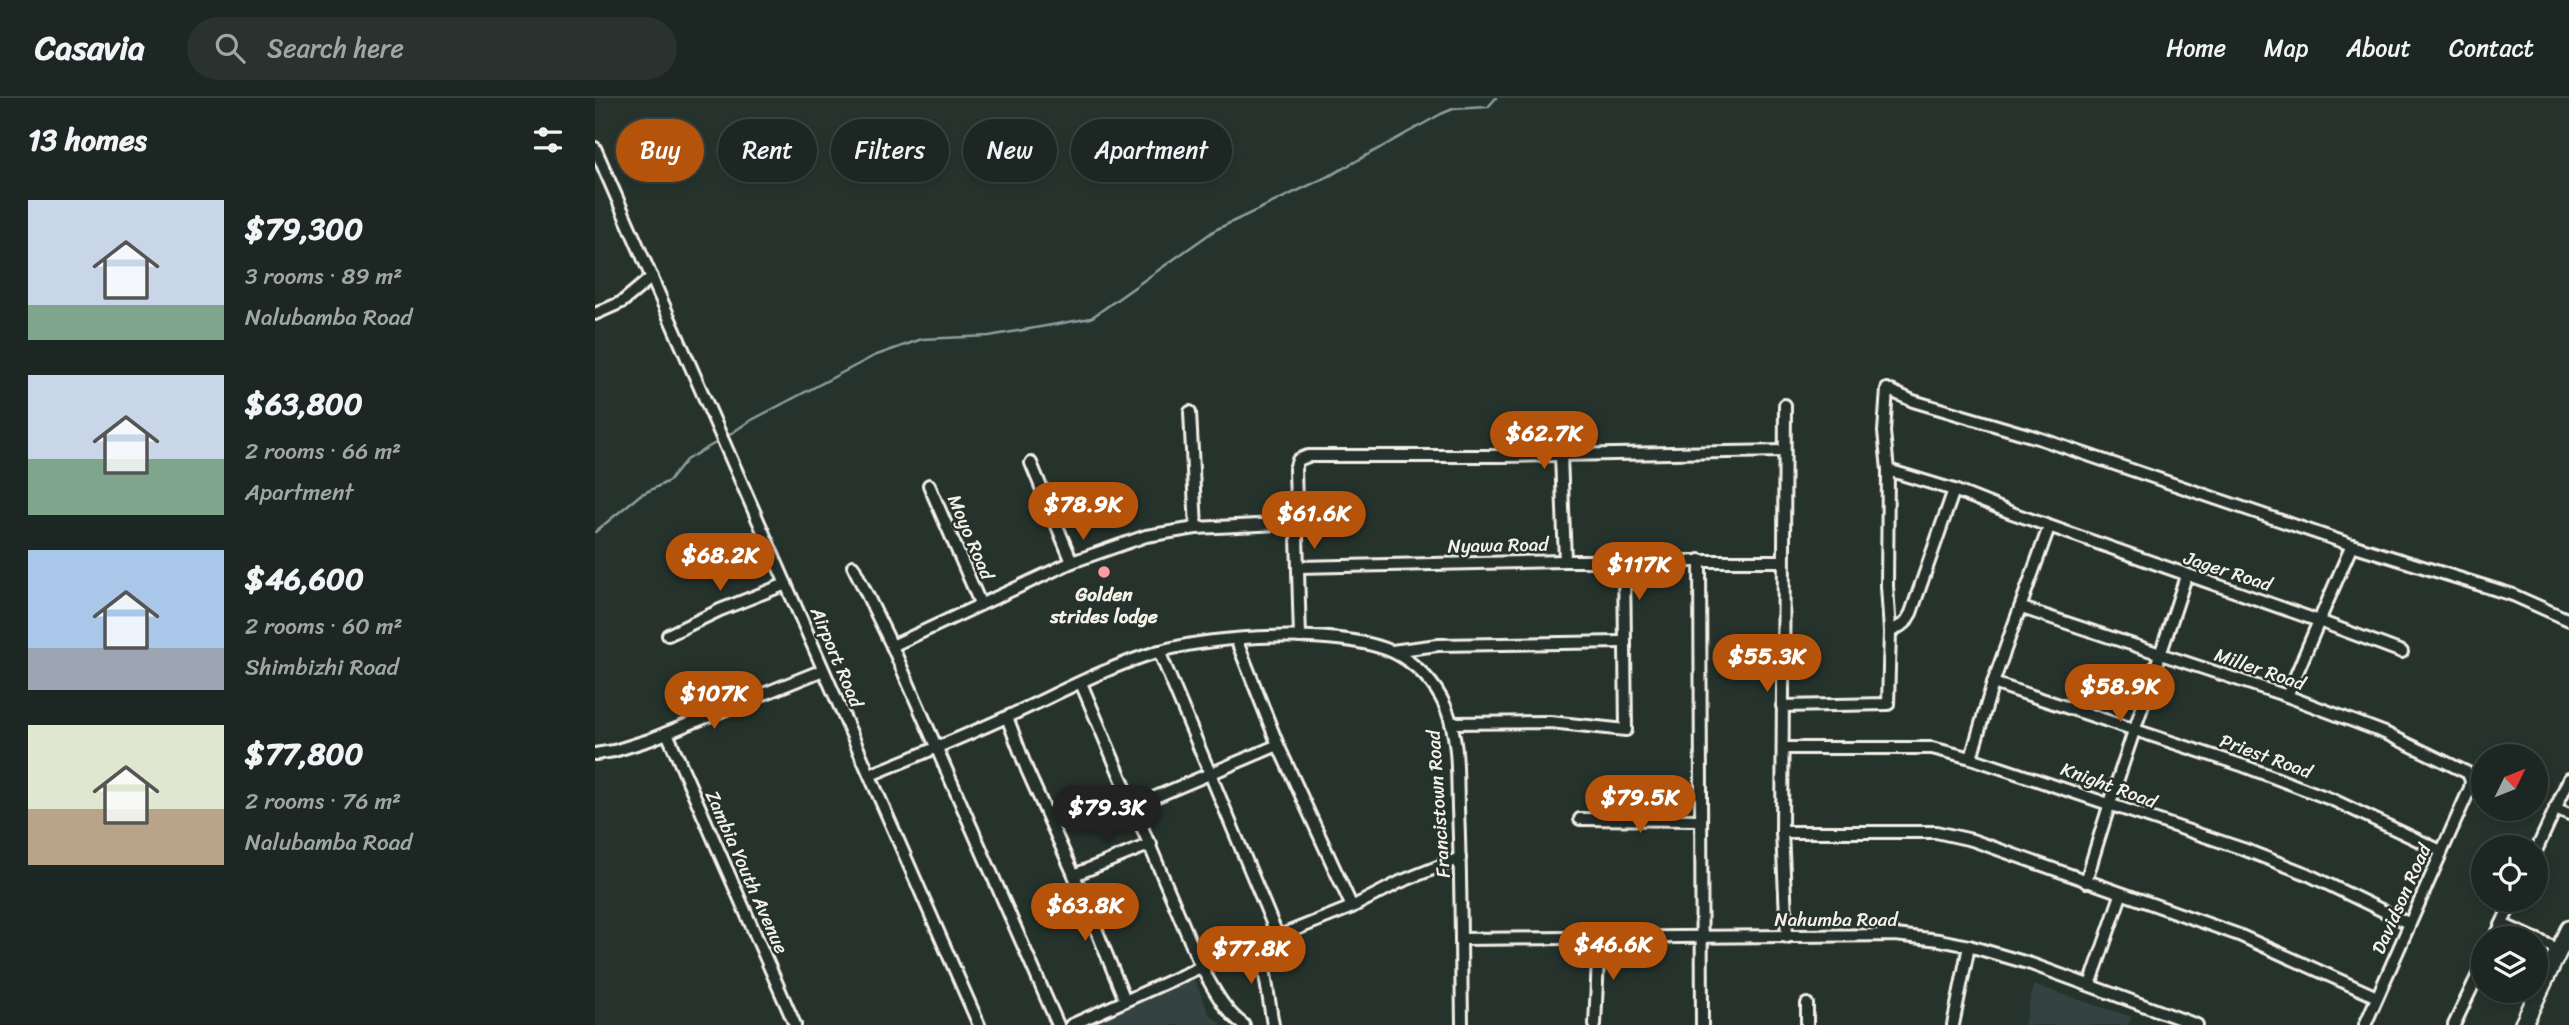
<!DOCTYPE html>
<html lang="en">
<head>
<meta charset="utf-8">
<style>
	body { margin:0; font-family:Sriracha,sans-serif; background:#29322f; color:#f1f3f6; height:100vh; display:flex; flex-direction:column; font-size:26px; white-space:nowrap }
	* { box-sizing:border-box; margin:0 }
	p { font-size:23px; color:#a0a5a5 }
	.icon { flex:none; width:38px; height:38px; fill:none; stroke:currentColor; stroke-width:2; stroke-linecap:round; stroke-linejoin:round }
	.map { position:relative; flex:1; overflow:hidden }
	.drawer { display:flex; flex-direction:column; background:#1c2622; width:595px }
	.drawer>* { flex:none }
	.guide { position:absolute; left:21px; top:21px; width:665px; height:63px; display:flex; gap:14px }
	.needle { width:46px; rotate:47deg }
	.buttons { position:absolute; left:1876px; top:646px; display:grid; gap:14px }
	.buttons a { display:grid; place-items:center; width:77px; height:77px; border-radius:50%; background:#1c2622; box-shadow:0 4px 10px #0003,0 0 0 2px #3a4340; font-size:35px }
	.price { position:absolute; translate:-50% -60px; padding:0 16px; border-radius:24px; background:#b45309; color:#fff; font-size:23px; line-height:46px; filter:drop-shadow(0 2px 4px #0008) }
	.price::after { content:''; position:absolute; left:50%; top:42px; width:21px; height:16px; margin-left:-10px; background:inherit; clip-path:polygon(0 0,100% 0,50% 100%) }
	.price.active { background:#222; color:#fff }
	ul { padding:0; list-style:none }
	li { display:flex; align-items:center; gap:21px; height:175px; padding:0 28px }
	li span { display:grid; place-items:center; flex:none; width:196px; height:140px; border-radius:0px; color:#555 }
	li>.icon { margin-inline-start:auto }
	span .icon { width:84px; height:84px; fill:#fffc; stroke-width:1 }
	li b { font-size:30px }
	h2 { display:flex; justify-content:space-between; align-items:center; height:84px; padding:0 28px; font-size:30px }
	.pill { padding:0 24px; border-radius:32px; background:#1c2622; box-shadow:0 4px 10px #0003,0 0 0 2px #3a4340; font-size:24px; line-height:63px }
	.pill.active { background:#b45309; color:#fff }
	header { display:flex; align-items:center; gap:42px; box-sizing:border-box; height:98px; padding:0 35px; background:#1c2622; border-bottom:2px solid #3a4340 }
	header strong { font-size:33px }
	nav { display:flex; gap:38px; margin-inline-start:auto; font-size:24px }
	.search { width:490px; height:63px; background:#29322f; display:flex; align-items:center; gap:18px; box-sizing:border-box; padding:0 24px; border-radius:38px; color:#a0a5a5; font-size:26px }
	main { display:flex; flex:1; min-height:0 }
	.map>svg:first-child { display:block }
	.built { fill:#344342 }
	.lines { fill:none; stroke-linecap:round; stroke-linejoin:round }
	.stream { stroke:#8c9f9f; stroke-width:2.5 }
	.minor-casing { stroke:#f4f1e8; stroke-width:16 }
	.highway-casing { stroke:#f4f1e8; stroke-width:21 }
	.minor { stroke:#26332d; stroke-width:10 }
	.highway { stroke:#26332d; stroke-width:16 }
	.poi-dot { fill:#ff9aa2; stroke:#26332d; stroke-width:2.5 }
	.labels { text-anchor:middle; dominant-baseline:central; stroke-width:5; stroke-linejoin:round; paint-order:stroke }
	.street-label { font-size:19px; fill:#f4f1e8; stroke:#26332d }
	.poi-label { font-size:19px; font-weight:bold; fill:#f4f1e8; stroke:#26332d }
</style>
</head>
<body>
<header>
<strong>Casavia</strong>
<div class="search"><svg class="icon" aria-label="search" viewBox="0 0 24 24"><circle cx="10" cy="10" r="6"/><path d="M15 15l6 6"/></svg>Search here</div>
<nav><a>Home</a><a>Map</a><a>About</a><a>Contact</a></nav>
</header>
<main>
<section class="drawer">
<h2>13 homes<svg class="icon" aria-label="filters" viewBox="0 0 24 24"><path d="M4 7h16M4 17h16"/><circle cx="9" cy="7" r="2"/><circle cx="15" cy="17" r="2"/></svg></h2>
<ul>
<li><span style="background:linear-gradient(#c9d6e8 75%,#7fa58c 0)"><svg class="icon" aria-label="home" viewBox="0 0 24 24"><path d="M3 11l9-7 9 7M6 9v11h12V9"/></svg></span><div><b>$79,300</b><p>3 rooms · 89 m²</p><p>Nalubamba Road</p></div></li>
<li><span style="background:linear-gradient(#c9d6e8 60%,#7fa58c 0)"><svg class="icon" aria-label="home" viewBox="0 0 24 24"><path d="M3 11l9-7 9 7M6 9v11h12V9"/></svg></span><div><b>$63,800</b><p>2 rooms · 66 m²</p><p>Apartment</p></div></li>
<li><span style="background:linear-gradient(#a9c7e8 70%,#9aa5b1 0)"><svg class="icon" aria-label="home" viewBox="0 0 24 24"><path d="M3 11l9-7 9 7M6 9v11h12V9"/></svg></span><div><b>$46,600</b><p>2 rooms · 60 m²</p><p>Shimbizhi Road</p></div></li>
<li><span style="background:linear-gradient(#dfe7d0 60%,#b9a48a 0)"><svg class="icon" aria-label="home" viewBox="0 0 24 24"><path d="M3 11l9-7 9 7M6 9v11h12V9"/></svg></span><div><b>$77,800</b><p>2 rooms · 76 m²</p><p>Nalubamba Road</p></div></li>
</ul>
</section>
<div class="map">
<svg width="1974" height="927" viewBox="0 0 1974 927">
	<rect width="100%" height="100%" fill="#26332d"/>
	<filter id="ink" filterUnits="userSpaceOnUse"><feTurbulence type="fractalNoise" baseFrequency=".0143" numOctaves="2"/><feDisplacementMap in="SourceGraphic" scale="14" xChannelSelector="R" yChannelSelector="G"/><feConvolveMatrix kernelMatrix="1 2 1 2 8 2 1 2 1" color-interpolation-filters="sRGB"/></filter>
	<g filter="url(#ink)">
		<g class="built">
			<polygon points="599,880 614,916 628,927 493,927"/>
			<polygon points="1439,887 1537,919 1533,927 1429,927"/>
		</g>
		<g class="lines">
			<g class="stream">
				<polyline points="134,337 153,324 279,258 327,241 394,238 496,220 620,132 738,76 846,16 858,11 893,9 901,0"/>
				<polyline points="0,434 45,397 74,383 91,362 124,343"/>
			</g>
			<g class="minor-casing">
				<g id="minor">
					<polyline points="0,50 384,927"/>
					<polyline points="0,216 27,204 57,179"/>
					<polyline points="1190,307 1187,734 1192,839"/>
					<polyline points="595,314 601,430"/>
					<polyline points="966,357 970,463"/>
					<polyline points="436,365 477,464"/>
					<polyline points="1293,372 1359,392"/>
					<polyline points="334,387 385,505"/>
					<polyline points="1757,447 1724,523 1807,554"/>
					<polyline points="1105,462 1107,927"/>
					<polyline points="258,468 297,548 463,927"/>
					<polyline points="703,469 970,463 1187,463"/>
					<polyline points="1427,510 1692,598 1790,635 1873,675 1876,683 1875,690 1770,927"/>
					<polyline points="1295,534 1310,525 1316,515 1359,392 1417,415 1724,523 1692,598"/>
					<polyline points="73,537 125,512 191,486"/>
					<polyline points="705,539 700,371 703,362 713,358 906,358 1189,353"/>
					<polyline points="641,541 683,647 757,809"/>
					<polyline points="297,548 477,464 551,438 601,430 703,425"/>
					<polyline points="564,553 683,839"/>
					<polyline points="797,553 843,547 1028,544"/>
					<path d="M 486,585 L 606,869 C 619,891 628,912 649,927"/>
					<polyline points="1398,585 1649,668 1738,702 1846,753"/>
					<polyline points="1187,608 1293,606 1295,534 1292,488 1293,372 1289,334 1292,291 1318,303 1443,340 1757,447 1918,497 1974,522"/>
					<polyline points="412,619 432,672 479,777 530,902"/>
					<polyline points="856,625 955,624 1031,632 1029,465"/>
					<polyline points="72,635 200,927"/>
					<polyline points="1188,650 1337,650 1376,660 1648,751 1712,776 1813,825"/>
					<polyline points="0,656 19,653 54,642 228,572"/>
					<polyline points="1376,660 1398,585 1454,429"/>
					<path d="M 275,677 C 322,658 370,638 416,617 C 464,595 512,569 562,554 C 617,537 746,530 798,554 C 821,565 841,586 851,610 C 864,641 862,677 863,710 C 866,782 866,854 867,927"/>
					<polyline points="539,708 683,647"/>
					<polyline points="1960,710 1974,716"/>
					<polyline points="985,721 1105,722"/>
					<polyline points="1187,734 1341,734 1377,742 1644,837 1782,899"/>
					<polyline points="1941,753 1974,681"/>
					<polyline points="479,777 556,746"/>
					<path d="M 1491,784 C 1520,680 1559,580 1591,478"/>
					<polyline points="1907,826 1938,840"/>
					<polyline points="1900,840 1918,802"/>
					<polyline points="866,841 1300,837 1344,842 1374,848 1436,866 1602,927"/>
					<polyline points="1941,841 1964,852"/>
					<polyline points="665,845 678,927"/>
					<polyline points="1495,887 1526,797"/>
					<polyline points="476,927 606,869 757,809 805,784 865,760"/>
					<polyline points="1000,927 1004,840"/>
					<polyline points="1212,927 1212,906"/>
					<polyline points="1358,927 1374,848"/>
					<polyline points="1859,927 1888,866"/>
				</g>
			</g>
			<g class="highway-casing">
				<polyline id="highway" points="1928,927 1974,831"/>
			</g>
			<use href="#minor" class="minor"/>
			<use href="#highway" class="highway"/>
		</g>
	</g>
	<circle class="poi-dot" cx="509" cy="474" r="7"/>
	<g class="labels">
		<g class="street-label">
			<text transform="translate(376 439) rotate(67)">Moyo Road</text>
			<text transform="translate(903 447) rotate(-1)">Nyawa Road</text>
			<text transform="translate(1633 473) rotate(18)">Jager Road</text>
			<text transform="translate(242 559) rotate(67)">Airport Road</text>
			<text transform="translate(1665 571) rotate(19)">Miller Road</text>
			<text transform="translate(1671 658) rotate(20)">Priest Road</text>
			<text transform="translate(1514 687) rotate(20)">Knight Road</text>
			<text transform="translate(843 706) rotate(-94)">Francistown Road</text>
			<text transform="translate(152 774) rotate(66)">Zambia Youth Avenue</text>
			<text transform="translate(1806 801) rotate(-66)">Davidson Road</text>
			<text x="1241" y="821">Nahumba Road</text>
		</g>
		<g class="poi-label">
			<text x="509" y="496">Golden<tspan x="509" dy="22">strides lodge</tspan></text>
		</g>
	</g>
</svg>
<div class="buttons">
<a><svg class="needle" viewBox="-14 -14 28 28"><path d="M0-13l5 13h-10z" fill="#e53935"/><path d="M0 13l5-13h-10z" fill="#a0a5a5"/></svg></a>
<a><svg class="icon" aria-label="locate" viewBox="0 0 24 24"><circle cx="12" cy="12" r="6"/><path d="M12 2v4M12 18v4M2 12h4M18 12h4"/></svg></a>
<a><svg class="icon" aria-label="layers" viewBox="0 0 24 24"><path d="M12 4l9 5-9 5-9-5zM3 14l9 5 9-5"/></svg></a>
</div>
<b class="price" style="left:949px;top:373px">$62.7K</b>
<b class="price" style="left:488px;top:444px">$78.9K</b>
<b class="price" style="left:719px;top:453px">$61.6K</b>
<b class="price" style="left:125px;top:495px">$68.2K</b>
<b class="price" style="left:1044px;top:504px">$117K</b>
<b class="price" style="left:1172px;top:596px">$55.3K</b>
<b class="price" style="left:1525px;top:626px">$58.9K</b>
<b class="price" style="left:119px;top:633px">$107K</b>
<b class="price" style="left:1045px;top:737px">$79.5K</b>
<b class="price active" style="left:512px;top:747px">$79.3K</b>
<b class="price" style="left:490px;top:845px">$63.8K</b>
<b class="price" style="left:1018px;top:884px">$46.6K</b>
<b class="price" style="left:656px;top:888px">$77.8K</b>
<div class="guide">
<a class="pill active">Buy</a>
<a class="pill">Rent</a>
<a class="pill">Filters</a>
<a class="pill">New</a>
<a class="pill">Apartment</a>
</div>
</div>
</main>
</body>
</html>
